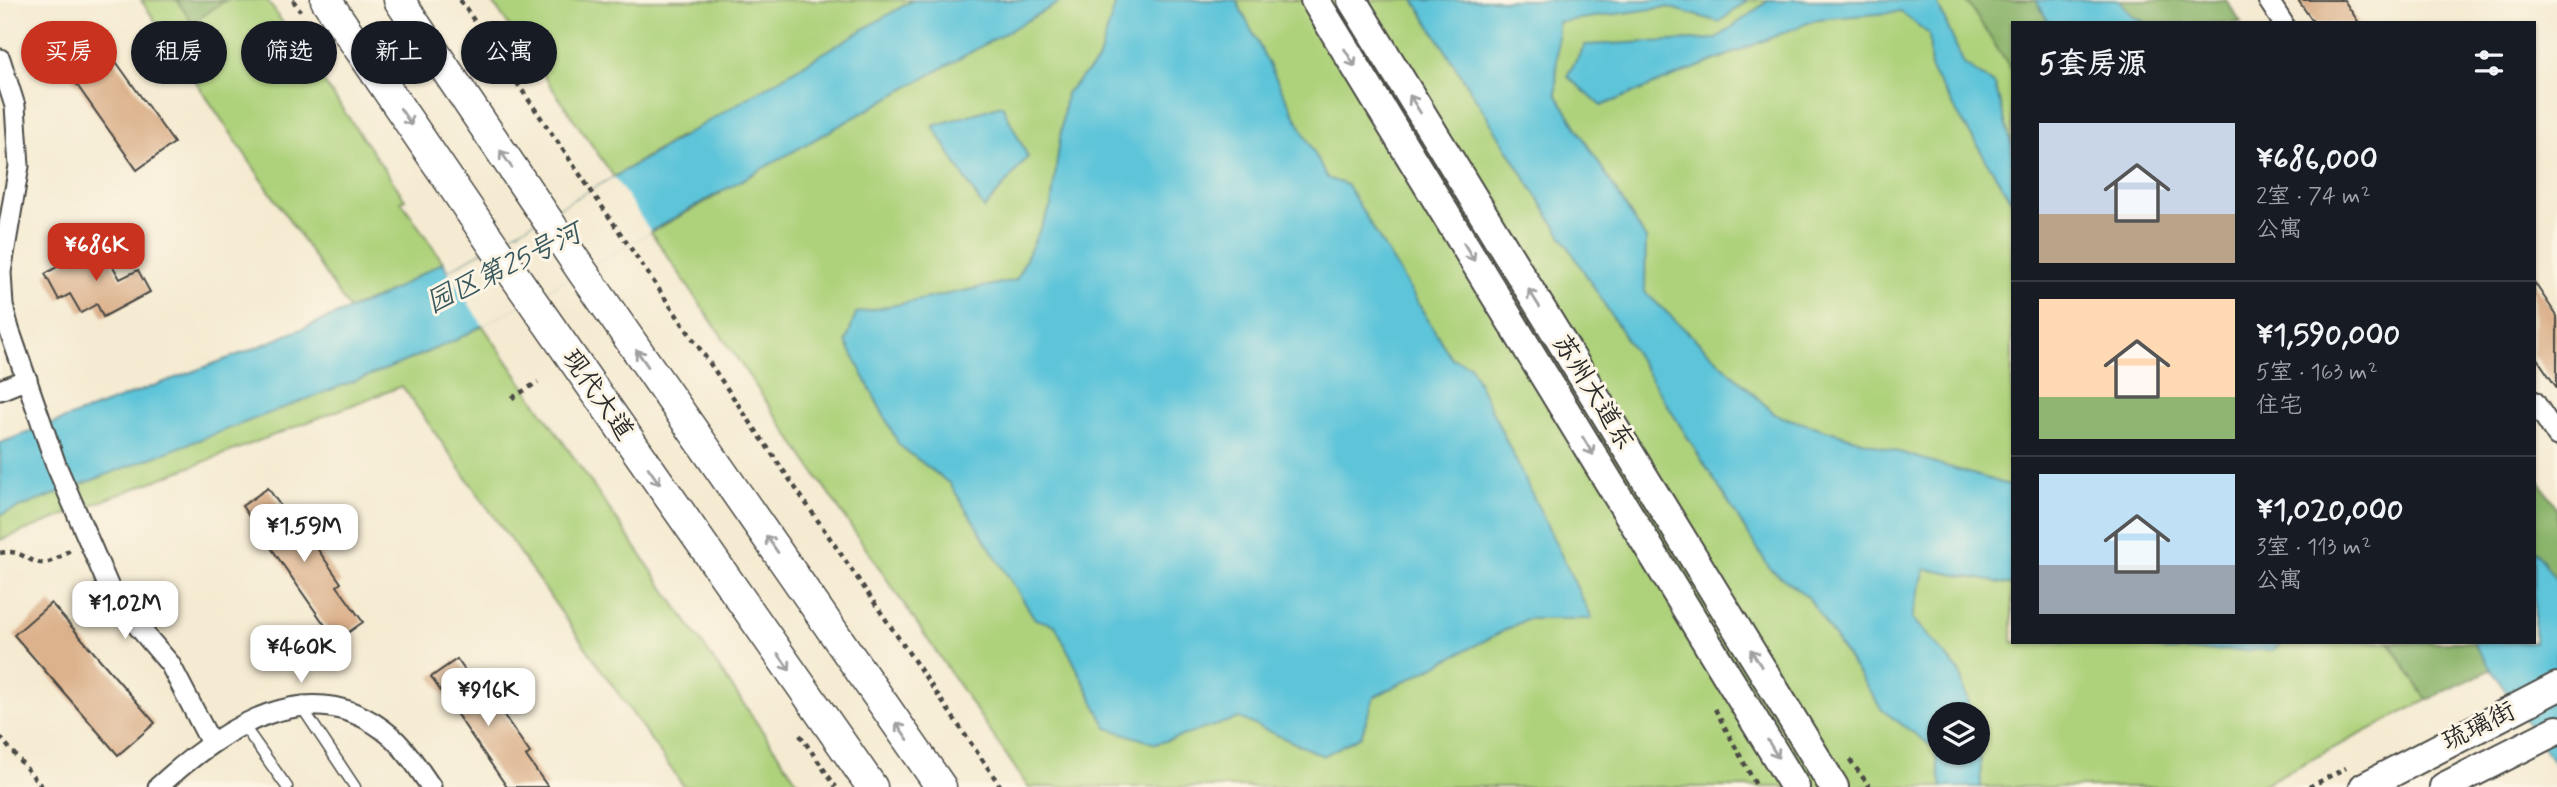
<!DOCTYPE html>
<html lang="zh">
<head>
<meta charset="utf-8">
<style>
	body { margin:0; font-family:Mynerve,"LXGW WenKai TC",sans-serif; background:#20242c; color:#f1f3f6; height:100vh; display:flex; flex-direction:column; font-size:26px; white-space:nowrap }
	* { box-sizing:border-box; margin:0 }
	p { font-size:23px; color:#9ea1a6 }
	.icon { flex:none; width:38px; height:38px; fill:none; stroke:currentColor; stroke-width:2; stroke-linecap:round; stroke-linejoin:round }
	.map { position:relative; flex:1; overflow:hidden }
	.panel { position:absolute; left:2011px; top:21px; width:525px; height:623px; display:flex; flex-direction:column; background:#171b24; border-radius:0px; box-shadow:0 2px 5px #0004 }
	.panel>* { flex:none }
	.hud { position:absolute; left:21px; top:21px; width:665px; height:63px; display:flex; gap:14px }
	.controls { position:absolute; left:1927px; top:702px; display:grid; gap:14px }
	.controls a { display:grid; place-items:center; width:63px; height:63px; border-radius:50%; background:#171b24; box-shadow:0 2px 5px #0004; font-size:35px }
	.price { position:absolute; translate:-50% -60px; padding:0 16px; border-radius:14px; background:#fff; color:#222; font-size:23px; line-height:46px; filter:drop-shadow(0 2px 4px #0008) }
	.price::after { content:''; position:absolute; left:50%; top:42px; width:21px; height:16px; margin-left:-10px; background:inherit; clip-path:polygon(0 0,100% 0,50% 100%) }
	.price.current { background:#c8321e; color:#fff }
	ul { padding:0; list-style:none }
	li { display:flex; align-items:center; gap:21px; height:175px; padding:0 28px }
	li+li { border-top:2px solid #363941 }
	li span { display:grid; place-items:center; flex:none; width:196px; height:140px; border-radius:0px; color:#555 }
	li>.icon { margin-inline-start:auto }
	span .icon { width:84px; height:84px; fill:#fffc; stroke-width:1 }
	li b { font-size:30px }
	h2 { display:flex; justify-content:space-between; align-items:center; height:84px; padding:0 28px; font-size:30px }
	.chip { padding:0 24px; border-radius:32px; background:#171b24; box-shadow:0 2px 5px #0004; font-size:24px; line-height:63px }
	.chip.current { background:#c8321e; color:#fff }
	.map>svg:first-child { display:block }
	.green { fill:#aed27b; stroke:#6c7e53; stroke-width:2; fill-rule:evenodd }
	.forest { fill:#8ab46b; stroke:#5a704b; stroke-width:2 }
	.water { fill:#5dc4d9; stroke:#447882; stroke-width:2 }
	.pier { fill:#f5ebd2 }
	.building { fill:#dcb28d }
	.lines { fill:none; stroke-linecap:round; stroke-linejoin:round }
	.lane-casing { stroke:#494844; stroke-width:13 }
	.street-casing { stroke:#494844; stroke-width:23 }
	.secondary-casing { stroke:#494844; stroke-width:32 }
	.primary-casing { stroke:#494844; stroke-width:33 }
	.path { stroke:#494844; stroke-width:4.5; stroke-dasharray:5 5; stroke-linecap:butt }
	.lane { stroke:#fff; stroke-width:10 }
	.street { stroke:#fff; stroke-width:19 }
	.secondary { stroke:#fff; stroke-width:28 }
	.primary { stroke:#fff; stroke-width:30 }
	.oneway { stroke:#a0a0a0 }
	.labels { text-anchor:middle; dominant-baseline:central; stroke-width:6; stroke-linejoin:round; paint-order:stroke }
	.street-label { font-size:26px; fill:#2b2b2b; stroke:#fcf5e5 }
	.water-label { font-size:28px; font-style:italic; fill:#3a595f; stroke:#fcf5e5 }
</style>
</head>
<body>
<div class="map">
<svg width="2557" height="787" viewBox="0 0 2557 787">
	<rect width="100%" height="100%" fill="#fcf5e5"/>
	<filter id="ink" filterUnits="userSpaceOnUse"><feTurbulence type="fractalNoise" baseFrequency=".0143" numOctaves="2"/><feDisplacementMap in="SourceGraphic" scale="14" xChannelSelector="R" yChannelSelector="G"/><feConvolveMatrix kernelMatrix="1 2 1 2 8 2 1 2 1" color-interpolation-filters="sRGB"/></filter>
	<filter id="wash" filterUnits="userSpaceOnUse"><feTurbulence type="fractalNoise" baseFrequency=".00686" numOctaves="4" result="noise"/><feDisplacementMap in="SourceGraphic" scale="28" xChannelSelector="R" yChannelSelector="G"/><feGaussianBlur stdDeviation="1.57" result="paint"/><feColorMatrix in="noise" values="0 0 0 0 0 0 0 0 0 0 0 0 0 0 0 0 0 1.4 0 .05"/><feComposite in="paint" operator="in"/></filter>
	<g filter="url(#wash)">
		<rect width="100%" height="100%" fill="#f5ebd2"/>
		<g class="green">
			<polygon points="141,0 267,0 405,199 401,201 443,262 382,296 349,309"/>
			<path d="M 491,0 L 1966,0 L 2012,71 L 2012,642 L 2389,642 L 2427,700 L 2258,787 L 1028,787 L 651,232 L 720,194 L 680,136 L 614,177 ZM 1939,714 L 1978,714 L 1978,752 L 1939,752 Z"/>
			<polygon points="483,326 801,787 684,787 402,386 0,540 0,515 421,355"/>
		</g>
		<g class="forest">
			<polygon points="177,0 226,0 192,23"/>
			<polygon points="1966,0 2036,0 2049,23 2012,23 2012,71"/>
			<polygon points="2119,0 2226,0 2241,23 2147,23 2133,17"/>
			<polygon points="2534,473 2557,508 2557,581 2534,548"/>
			<polygon points="2389,642 2473,642 2492,669 2427,700"/>
		</g>
		<g class="water">
			<polygon points="913,0 1064,0 456,340 389,368 0,515 0,443 248,351 382,296 443,262 448,271 614,177"/>
			<polygon points="1121,0 1236,0 1327,178 1347,185 1451,358 1470,365 1592,619 1527,619 1374,697 1361,736 1323,756 1239,718 1156,744 1107,728 1055,625 1035,619 950,484 899,445 846,342 856,313 1016,280 1051,206 1066,93 1098,61 1116,2"/>
			<polygon points="1414,0 1748,0 1719,22 1667,7 1558,22 1556,94 1646,239 1645,292 1776,415 2012,486 2012,585 1925,569 1912,618 1959,671 1971,714 1939,714 1939,752 1978,752 1978,735 1980,745 1981,787 1942,787 1934,748 1882,710 1808,597 1770,569"/>
			<polygon points="1769,0 1936,0 1964,64 1995,85 2012,147 2012,202 1931,70 1929,34 1901,12 1818,19 1601,106 1567,76 1585,45 1716,39"/>
			<polygon points="2036,0 2119,0 2133,17 2147,23 2049,23"/>
			<polygon points="1002,105 1028,157 984,209 933,126"/>
			<polygon points="2534,548 2557,581 2557,768 2473,642 2534,642"/>
			<polygon points="2131,642 2284,642 2273,650 2168,651"/>
		</g>
		<polygon class="pier" points="614,177 651,232 483,326 448,271"/>
		<g id="blocks">
			<g class="building">
				<polygon points="2298,0 2344,0 2359,23 2314,23"/>
				<polygon points="107,49 174,143 137,170 70,75"/>
				<polygon points="102,247 120,279 138,270 150,292 103,317 97,304 81,313 70,294 59,300 45,274 78,255 80,259"/>
				<polygon points="2534,282 2557,316 2557,388 2534,354"/>
				<polygon points="268,488 296,528 301,525 341,583 337,586 363,622 336,641 242,506"/>
				<polygon points="51,603 155,723 118,755 14,635"/>
				<polygon points="457,659 485,699 490,695 530,753 526,756 548,787 507,787 431,677"/>
			</g>
		</g>
	</g>
	<g filter="url(#ink)">
		<use href="#blocks" fill-opacity="0" stroke="#494844" stroke-width="2"/>
		<g class="lines">
			<g class="lane-casing">
				<g id="lane">
					<polyline points="301,706 355,787"/>
					<polyline points="243,725 287,787"/>
				</g>
			</g>
			<g class="street-casing">
				<g id="street">
					<polyline points="2268,0 2283,23"/>
					<polyline points="0,59 15,106 19,166 1,272 3,306 9,329 56,465 111,592 125,611 170,664 211,743"/>
					<polyline points="0,390 27,379"/>
					<polyline points="2534,401 2557,436"/>
					<path d="M 158,787 C 221,729 311,667 391,736 C 407,751 419,769 431,787"/>
				</g>
			</g>
			<g class="secondary-casing">
				<g id="secondary">
					<polyline points="1315,0 1795,787"/>
					<polyline points="1352,0 1834,787"/>
					<polyline points="2364,787 2557,687"/>
					<polyline points="2444,787 2557,730"/>
				</g>
			</g>
			<g class="primary-casing">
				<g id="primary">
					<polyline points="326,0 493,245 872,787"/>
					<polyline points="399,0 582,271 941,787"/>
				</g>
			</g>
			<g class="path">
				<polyline points="293,0 300,11"/>
				<polyline points="460,0 1001,787"/>
				<polyline points="512,398 538,382"/>
				<path d="M 0,553 C 23,548 27,564 44,563 C 53,562 62,555 70,550"/>
				<polyline points="1715,709 1757,787"/>
				<polyline points="800,735 836,787"/>
				<polyline points="0,737 42,787"/>
				<polyline points="1850,760 1870,787"/>
				<polyline points="2309,787 2346,768"/>
			</g>
			<use href="#lane" class="lane"/>
			<use href="#street" class="street"/>
			<use href="#secondary" class="secondary"/>
			<use href="#primary" class="primary"/>
		</g>
		<defs><path id="oneway-shaft" d="M-6 0H5M1.5-3L5.5 0L1.5 3" fill="none" stroke-width="1.6" stroke-linecap="round" stroke-linejoin="round" transform="scale(1.75)"/></defs>
		<g class="oneway">
			<use href="#oneway-shaft" transform="translate(1350 58) rotate(59)"/>
			<use href="#oneway-shaft" transform="translate(1415 104) rotate(-122)"/>
			<use href="#oneway-shaft" transform="translate(406 117) rotate(56)"/>
			<use href="#oneway-shaft" transform="translate(506 159) rotate(-124)"/>
			<use href="#oneway-shaft" transform="translate(1469 252) rotate(59)"/>
			<use href="#oneway-shaft" transform="translate(1534 298) rotate(-122)"/>
			<use href="#oneway-shaft" transform="translate(642 358) rotate(-125)"/>
			<use href="#oneway-shaft" transform="translate(1588 446) rotate(59)"/>
			<use href="#oneway-shaft" transform="translate(654 476) rotate(55)"/>
			<use href="#oneway-shaft" transform="translate(772 544) rotate(-125)"/>
			<use href="#oneway-shaft" transform="translate(1756 658) rotate(-122)"/>
			<use href="#oneway-shaft" transform="translate(784 662) rotate(55)"/>
			<use href="#oneway-shaft" transform="translate(902 731) rotate(-125)"/>
			<use href="#oneway-shaft" transform="translate(1773 749) rotate(59)"/>
		</g>
	</g>
	<g class="labels">
		<g class="street-label">
			<text transform="translate(1593 393) rotate(58)">苏州大道东</text>
			<text transform="translate(597 395) rotate(55)">现代大道</text>
			<text transform="translate(2479 727) rotate(-26)">琉璃街</text>
		</g>
		<g class="water-label">
			<text transform="translate(504 269) rotate(-26)">园区第25号河</text>
		</g>
	</g>
</svg>
<div class="controls">
<a><svg class="icon" aria-label="layers" viewBox="0 0 24 24"><path d="M12 4l9 5-9 5-9-5zM3 14l9 5 9-5"/></svg></a>
</div>
<b class="price current" style="left:96px;top:283px">¥686K</b>
<b class="price" style="left:304px;top:564px">¥1.59M</b>
<b class="price" style="left:125px;top:641px">¥1.02M</b>
<b class="price" style="left:301px;top:685px">¥460K</b>
<b class="price" style="left:488px;top:728px">¥916K</b>
<div class="hud">
<a class="chip current">买房</a>
<a class="chip">租房</a>
<a class="chip">筛选</a>
<a class="chip">新上</a>
<a class="chip">公寓</a>
</div>
<section class="panel">
<h2>5套房源<svg class="icon" aria-label="filters" viewBox="0 0 24 24"><path d="M4 7h16M4 17h16"/><circle cx="9" cy="7" r="2"/><circle cx="15" cy="17" r="2"/></svg></h2>
<ul>
<li><span style="background:linear-gradient(#c9d6e8 65%,#b9a48a 0)"><svg class="icon" aria-label="home" viewBox="0 0 24 24"><path d="M3 11l9-7 9 7M6 9v11h12V9"/></svg></span><div><b>¥686,000</b><p>2室 · 74 m²</p><p>公寓</p></div></li>
<li><span style="background:linear-gradient(#ffd9b3 70%,#8fb573 0)"><svg class="icon" aria-label="home" viewBox="0 0 24 24"><path d="M3 11l9-7 9 7M6 9v11h12V9"/></svg></span><div><b>¥1,590,000</b><p>5室 · 163 m²</p><p>住宅</p></div></li>
<li><span style="background:linear-gradient(#bfe0f5 65%,#9aa5b1 0)"><svg class="icon" aria-label="home" viewBox="0 0 24 24"><path d="M3 11l9-7 9 7M6 9v11h12V9"/></svg></span><div><b>¥1,020,000</b><p>3室 · 113 m²</p><p>公寓</p></div></li>
</ul>
</section>
</div>
</body>
</html>
